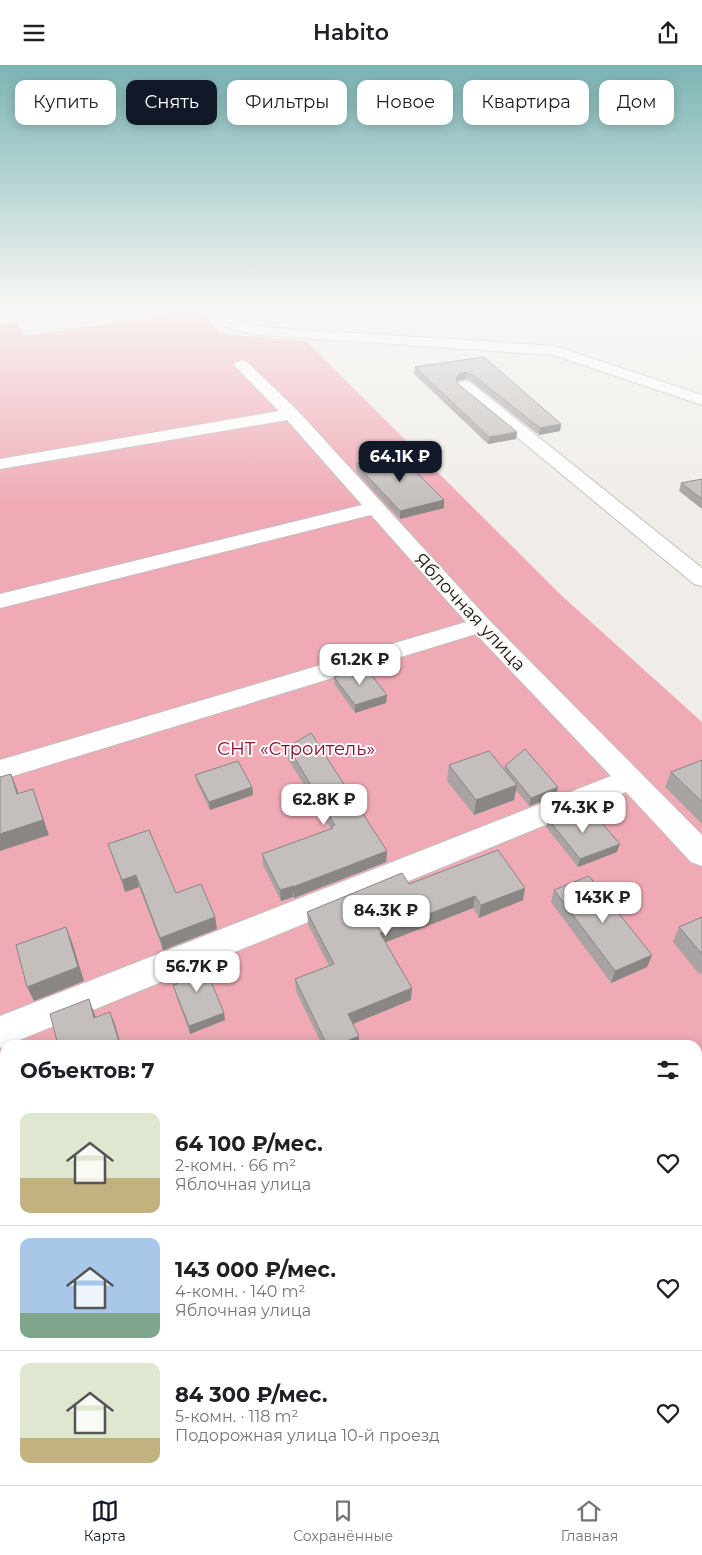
<!DOCTYPE html>
<html lang="ru">
<head>
<meta charset="utf-8">
<style>
	body { margin:0; font-family:Montserrat,sans-serif; background:#f6f6f6; color:#202124; height:100vh; display:flex; flex-direction:column; font-size:19px; white-space:nowrap }
	* { box-sizing:border-box; margin:0 }
	p { font-size:16px; color:#757577 }
	.icon { flex:none; width:28px; height:28px; fill:none; stroke:currentColor; stroke-width:2; stroke-linecap:round; stroke-linejoin:round }
	.map { position:relative; flex:1; overflow:hidden }
	.details { position:absolute; left:0px; top:975px; width:702px; height:445px; display:flex; flex-direction:column; background:#fff; border-radius:15px 15px 0 0; box-shadow:0 2px 12px #0003 }
	.details>* { flex:none }
	.guide { position:absolute; left:15px; top:15px; width:672px; height:45px; display:flex; gap:10px }
	.price { position:absolute; translate:-50% -42px; padding:0 11px; border-radius:10px; background:#fff; color:#222; font-size:16px; line-height:32px; filter:drop-shadow(0 1px 2px #0008) }
	.price::after { content:''; position:absolute; left:50%; top:30px; width:15px; height:11px; margin-left:-8px; background:inherit; clip-path:polygon(0 0,100% 0,50% 100%) }
	.price.current { background:#111827; color:#fff }
	ul { padding:0; list-style:none }
	li { display:flex; align-items:center; gap:15px; height:125px; padding:0 20px }
	li+li { border-top:1px solid #e0e0e0 }
	li span { display:grid; place-items:center; flex:none; width:140px; height:100px; border-radius:10px; color:#555 }
	li>.icon { margin-inline-start:auto }
	span .icon { width:60px; height:60px; fill:#fffc; stroke-width:1 }
	li b { font-size:21px }
	h2 { display:flex; justify-content:space-between; align-items:center; height:60px; padding:0 20px; font-size:21px }
	.chip { padding:0 18px; border-radius:10px; background:#fff; box-shadow:0 2px 12px #0003; font-size:18px; line-height:45px }
	.chip.current { background:#111827; color:#fff }
	header { display:flex; justify-content:space-between; align-items:center; height:65px; padding:0 20px; background:#fff; font-size:22px; font-weight:600 }
	.dock { display:flex; justify-content:space-around; align-items:center; height:70px; border-top:1px solid #e0e0e0; background:#fff; font-size:14px; color:#757577 }
	.dock a { display:grid; justify-items:center; gap:2px }
	.dock .current { color:#111827 }
	.map>svg:first-child { display:block }
	.green { fill:#f0aab6; fill-rule:evenodd }
	.lines { fill:none; stroke-linecap:round; stroke-linejoin:round }
	.minor-casing { stroke:#c2bfbc; stroke-width:2 }
	.minor { fill:#fff; fill-rule:evenodd }
	.wall { fill:#a9a4a3 }
	.shaded-wall { fill:#898684 }
	.building { fill:#c4bfbd; stroke:#898684 }
	.labels { text-anchor:middle; dominant-baseline:central; stroke-width:4; stroke-linejoin:round; paint-order:stroke }
	.street-label { font-size:18px; fill:#181715; stroke:#fefbf7 }
	.park-label { font-size:18px; fill:#8b0c3b; stroke:#fefbf7 }
</style>
</head>
<body>
<header><svg class="icon" aria-label="menu" viewBox="0 0 24 24"><path d="M4 6h16M4 12h16M4 18h16"/></svg>Habito<svg class="icon" aria-label="share" viewBox="0 0 24 24"><path d="M12 15V3M7 8l5-5 5 5M5 13v7h14v-7"/></svg></header>
<div class="map">
<svg width="702" height="1420" viewBox="0 0 702 1420">
	<rect width="100%" height="100%" fill="#f0ede9"/>
	<path class="green" d="M 199,245 L 221,269 L 306,276 L 561,530 L 702,657 L 702,1420 L 0,1420 L 0,259 L 16,257 L 25,271 ZM 5,980 L 698,980 L 698,1415 L 5,1415 Z"/>
	<g class="lines">
		<g class="minor-casing">
			<g id="minor">
				<path d="M 197,241 L 212,241 L 227,253 L 262,262 L 555,281 L 702,330 L 702,340 L 553,290 L 262,270 C 238,266 213,263 197,241 Z"/>
				<polygon points="242,295 247,297 297,345 489,555 702,770 702,801 691,797 626,727 0,983 0,951 611,711 476,569 0,715 0,695 466,557 371,450 0,543 0,529 362,440 287,355 0,404 0,394 279,346 237,303 234,300 237,297"/>
				<polygon points="465,316 471,318 702,503 702,521 694,519 459,324 457,321 459,318"/>
				<polygon points="702,1051 702,1090 698,1092 698,1053"/>
				<polygon points="81,1415 135,1415 133,1420 79,1420"/>
			</g>
		</g>
		<use href="#minor" class="minor"/>
	</g>
	<g class="wall">
		<polygon points="484,292 561,359 560,366 539,370 472,317 466,314 458,316 458,319 517,367 516,374 488,379 414,309 415,302"/>
		<polygon points="356,399 444,435 444,443 400,454 356,407"/>
		<polygon points="702,414 702,444 679,426 681,418"/>
		<polygon points="334,612 386,638 355,648 335,620"/>
		<polygon points="288,682 387,786 386,797 294,833 293,832 281,836 263,800 262,789 331,764 288,694"/>
		<polygon points="702,695 702,759 665,722 671,707"/>
		<polygon points="449,700 504,705 505,701 558,722 556,731 529,741 516,725 514,735 474,750 447,716"/>
		<polygon points="195,710 252,722 253,730 210,745 197,718"/>
		<polygon points="548,754 590,759 617,787 578,802 546,762"/>
		<polygon points="108,779 176,828 215,852 217,864 163,885 139,822 125,827"/>
		<polygon points="409,819 523,835 479,853 473,843 385,877 411,935 353,959 359,980 322,980 296,926 295,914 329,901 308,859 307,847"/>
		<polygon points="554,825 652,890 647,902 611,918 551,837"/>
		<polygon points="702,852 702,908 699,909 673,877 679,862"/>
		<polygon points="172,906 225,955 190,969 175,928 173,920 176,919"/>
	</g>
	<g class="shaded-wall">
		<polygon points="466,307 466,314 458,316 455,320 456,313 459,309"/>
		<polygon points="561,359 560,366 539,370 540,363"/>
		<polygon points="517,367 516,374 488,379 489,372"/>
		<polygon points="444,435 444,443 400,454 400,446"/>
		<polygon points="387,630 386,638 355,648 355,640"/>
		<polygon points="11,709 17,724 23,745 17,729"/>
		<polygon points="517,720 514,735 474,750 476,735"/>
		<polygon points="252,722 253,730 210,745 209,737"/>
		<polygon points="558,722 556,731 529,741 531,733"/>
		<polygon points="33,724 49,770 0,786 0,769"/>
		<polygon points="620,779 617,787 578,802 580,794"/>
		<polygon points="387,786 386,797 294,833 293,822"/>
		<polygon points="136,810 139,822 125,827 122,815"/>
		<polygon points="293,821 293,832 281,836 280,825"/>
		<polygon points="525,823 523,835 479,853 481,840"/>
		<polygon points="475,831 473,843 379,880 380,868"/>
		<polygon points="215,852 217,864 163,885 160,873"/>
		<polygon points="66,862 72,877 84,916 34,936 27,922"/>
		<polygon points="652,890 647,902 611,918 615,906"/>
		<polygon points="412,923 411,935 348,961 348,949"/>
		<polygon points="89,934 94,947 100,966 94,953"/>
		<polygon points="110,947 115,959 121,980 120,980"/>
		<polygon points="224,948 225,955 190,969 189,961"/>
		<polygon points="359,971 359,980 337,980"/>
		<polygon points="0,1004 3,1008 5,1020 5,1050 0,1023"/>
		<polygon points="5,1050 5,1066 0,1068 0,1052"/>
		<polygon points="5,1395 5,1405 0,1402 0,1398"/>
	</g>
	<g class="building">
		<polygon points="484,292 561,359 540,363 473,310 466,307 459,309 456,313 458,319 517,367 489,372 415,302"/>
		<polygon points="400,391 444,435 400,446 356,399"/>
		<polygon points="702,414 702,434 681,418"/>
		<polygon points="366,603 387,630 355,640 334,612"/>
		<polygon points="311,668 387,786 293,822 293,821 280,825 262,789 333,763 331,761 335,760 288,682"/>
		<polygon points="525,684 558,722 531,733 505,701"/>
		<polygon points="489,686 517,720 476,735 449,700"/>
		<polygon points="702,695 702,737 671,707"/>
		<polygon points="238,696 252,722 209,737 195,710"/>
		<polygon points="11,709 17,729 33,724 43,755 0,769 0,712"/>
		<polygon points="575,743 590,759 600,756 620,779 580,794 548,754"/>
		<polygon points="149,765 176,828 201,819 215,852 160,873 136,810 122,815 108,779"/>
		<polygon points="498,785 525,823 481,840 475,831 380,868 412,923 348,949 359,971 337,980 327,980 295,914 334,899 307,847 402,808 409,819"/>
		<polygon points="589,811 652,890 615,906 554,825"/>
		<polygon points="702,852 702,889 679,862"/>
		<polygon points="66,862 78,902 27,922 16,880"/>
		<polygon points="202,894 224,948 189,961 173,920 177,919 172,906"/>
		<polygon points="89,934 94,953 110,947 120,980 58,980 50,949"/>
		<polygon points="0,1023 5,1050 0,1052"/>
		<polygon points="5,1312 5,1395 0,1398 0,1315"/>
		<polygon points="203,1415 272,1415 273,1420 194,1420"/>
		<polygon points="344,1415 355,1415 356,1420 335,1420"/>
	</g>
	<linearGradient id="sky" x2="0" y2="1"><stop stop-color="#7bb5b4"/><stop offset="0.55" stop-color="#f8f7f5"/><stop offset="1" stop-color="#f8f7f5" stop-opacity="0"/></linearGradient>
	<rect width="702" height="440" fill="url(#sky)"/>
	<g class="labels">
		<g class="street-label">
			<text transform="translate(470 547) rotate(47)">Яблочная улица</text>
		</g>
		<g class="park-label">
			<text x="296" y="684">СНТ «Строитель»</text>
		</g>
	</g>
</svg>
<b class="price current" style="left:400px;top:418px">64.1K ₽</b>
<b class="price" style="left:360px;top:621px">61.2K ₽</b>
<b class="price" style="left:324px;top:761px">62.8K ₽</b>
<b class="price" style="left:583px;top:769px">74.3K ₽</b>
<b class="price" style="left:603px;top:859px">143K ₽</b>
<b class="price" style="left:386px;top:872px">84.3K ₽</b>
<b class="price" style="left:197px;top:928px">56.7K ₽</b>
<div class="guide">
<a class="chip">Купить</a>
<a class="chip current">Снять</a>
<a class="chip">Фильтры</a>
<a class="chip">Новое</a>
<a class="chip">Квартира</a>
<a class="chip">Дом</a>
</div>
<section class="details">
<h2>Объектов: 7<svg class="icon" aria-label="filters" viewBox="0 0 24 24"><path d="M4 7h16M4 17h16"/><circle cx="9" cy="7" r="2"/><circle cx="15" cy="17" r="2"/></svg></h2>
<ul>
<li><span style="background:linear-gradient(#dfe7d0 65%,#c2b280 0)"><svg class="icon" aria-label="home" viewBox="0 0 24 24"><path d="M3 11l9-7 9 7M6 9v11h12V9"/></svg></span><div><b>64 100 ₽/мес.</b><p>2-комн. · 66 m²</p><p>Яблочная улица</p></div><svg class="icon" aria-label="heart" viewBox="0 0 24 24"><path d="M12 20l-8-8c-3-5 5-10 8-4 3-6 11-1 8 4z"/></svg></li>
<li><span style="background:linear-gradient(#a9c7e8 75%,#7fa58c 0)"><svg class="icon" aria-label="home" viewBox="0 0 24 24"><path d="M3 11l9-7 9 7M6 9v11h12V9"/></svg></span><div><b>143 000 ₽/мес.</b><p>4-комн. · 140 m²</p><p>Яблочная улица</p></div><svg class="icon" aria-label="heart" viewBox="0 0 24 24"><path d="M12 20l-8-8c-3-5 5-10 8-4 3-6 11-1 8 4z"/></svg></li>
<li><span style="background:linear-gradient(#dfe7d0 75%,#c2b280 0)"><svg class="icon" aria-label="home" viewBox="0 0 24 24"><path d="M3 11l9-7 9 7M6 9v11h12V9"/></svg></span><div><b>84 300 ₽/мес.</b><p>5-комн. · 118 m²</p><p>Подорожная улица 10-й проезд</p></div><svg class="icon" aria-label="heart" viewBox="0 0 24 24"><path d="M12 20l-8-8c-3-5 5-10 8-4 3-6 11-1 8 4z"/></svg></li>
</ul>
</section>
</div>
<nav class="dock">
<a class="current"><svg class="icon" aria-label="map" viewBox="0 0 24 24"><path d="M3 6l6-2 6 2 6-2v14l-6 2-6-2-6 2zM9 4v14M15 6v14"/></svg>Карта</a>
<a><svg class="icon" aria-label="saved" viewBox="0 0 24 24"><path d="M7 4h10v16l-5-4-5 4z"/></svg>Сохранённые</a>
<a><svg class="icon" aria-label="home" viewBox="0 0 24 24"><path d="M3 11l9-7 9 7M6 9v11h12V9"/></svg>Главная</a>
</nav>
</body>
</html>
